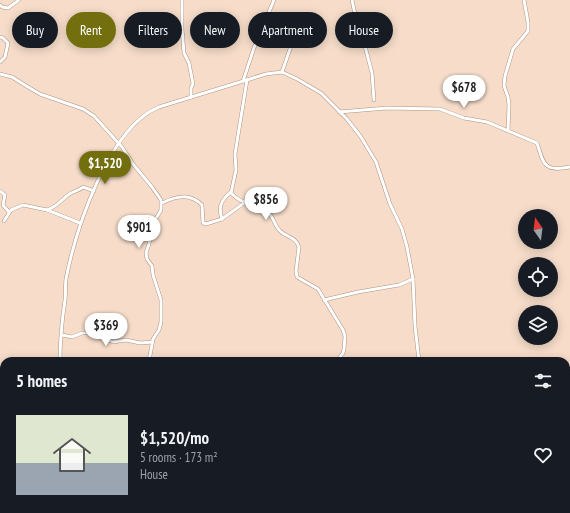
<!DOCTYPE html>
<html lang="en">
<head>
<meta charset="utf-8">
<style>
	body { margin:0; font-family:"PT Sans Narrow",sans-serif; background:#20242c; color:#f1f3f6; height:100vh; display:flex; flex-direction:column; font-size:15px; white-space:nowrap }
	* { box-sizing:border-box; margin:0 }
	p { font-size:13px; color:#9ea1a6 }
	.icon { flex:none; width:22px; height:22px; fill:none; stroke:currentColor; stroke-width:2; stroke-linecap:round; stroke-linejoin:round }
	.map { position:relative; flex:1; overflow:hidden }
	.details { position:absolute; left:0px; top:357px; width:570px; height:156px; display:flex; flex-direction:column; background:#171b24; border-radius:12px 12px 0 0; box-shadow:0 2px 10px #0003 }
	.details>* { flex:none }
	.top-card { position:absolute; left:12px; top:12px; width:546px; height:36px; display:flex; gap:8px }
	.needle { width:26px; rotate:346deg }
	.buttons { position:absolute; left:518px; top:209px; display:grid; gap:8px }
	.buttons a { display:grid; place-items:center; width:40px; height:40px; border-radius:50%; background:#171b24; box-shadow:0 2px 10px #0003; font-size:20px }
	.price { position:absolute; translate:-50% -34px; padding:0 9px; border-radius:14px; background:#fff; color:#222; font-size:13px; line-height:26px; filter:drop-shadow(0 1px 2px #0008) }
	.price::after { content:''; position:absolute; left:50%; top:24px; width:12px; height:9px; margin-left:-6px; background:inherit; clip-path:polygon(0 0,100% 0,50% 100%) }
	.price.selected { background:#736f0f; color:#fff }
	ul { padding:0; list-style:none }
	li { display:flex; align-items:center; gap:12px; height:100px; padding:0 16px }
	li+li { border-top:1px solid #363941 }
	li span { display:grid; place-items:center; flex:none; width:112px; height:80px; border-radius:0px; color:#555 }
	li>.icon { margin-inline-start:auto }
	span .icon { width:48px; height:48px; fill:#fffc; stroke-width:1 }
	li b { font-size:17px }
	h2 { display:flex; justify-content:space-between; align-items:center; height:48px; padding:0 16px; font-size:17px }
	.tag { padding:0 14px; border-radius:18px; background:#171b24; box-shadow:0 2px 10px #0003; font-size:14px; line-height:36px }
	.tag.selected { background:#736f0f; color:#fff }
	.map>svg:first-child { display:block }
	.green { fill:#85cfaa }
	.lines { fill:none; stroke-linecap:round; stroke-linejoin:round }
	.minor-casing { stroke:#ac9482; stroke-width:4 }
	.minor { stroke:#fff; stroke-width:3 }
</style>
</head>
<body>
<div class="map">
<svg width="570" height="513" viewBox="0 0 570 513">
	<rect width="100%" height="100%" fill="#f6dcc9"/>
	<polygon class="green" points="131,509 361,509 360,513 133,513"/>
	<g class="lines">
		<g class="minor-casing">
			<g id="minor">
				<polyline points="182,0 182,29 184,53 189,63 193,84 191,88 191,97"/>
				<polyline points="352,0 356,19 361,31 372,73 374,100"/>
				<polyline points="0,5 2,7 8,8 19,0"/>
				<polyline points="264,23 283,35 291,38 291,46 282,72"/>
				<polyline points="0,37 3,38 8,43 5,57 0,62"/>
				<polyline points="0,74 12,77 28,87 40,94 83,109 94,116 122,147 133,164 152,187 161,200 161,210 151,227 149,244 146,253 147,259 152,266 153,275 161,300 161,322 159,330 153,339 149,361"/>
				<path d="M 247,80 L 235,154 L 236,170 L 231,193 C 243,206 251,201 264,208 C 274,215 273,224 280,231 C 286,237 296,237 299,247 L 296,271 L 297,277 L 318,289 L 343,330 L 345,336 L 344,349 L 343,353 L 337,361"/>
				<polyline points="243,81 254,48 274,0"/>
				<path d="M 339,112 L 387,108 L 440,109 L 464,118 L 487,122 L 537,143 C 544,165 544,172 570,167"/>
				<polyline points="508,131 509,105 508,97 504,86 505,76 513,49 528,31 528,22 524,0"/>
				<polyline points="0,191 5,195 3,205 9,212"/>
				<path d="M 162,203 C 176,196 190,193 202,205 L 203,223 L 206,224 L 222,219 L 244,203"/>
				<path d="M 47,210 C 58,206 60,201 68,195 C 73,191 79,191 83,187 L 94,191"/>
				<path d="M 222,219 C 218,207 221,200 231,192"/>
				<polyline points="4,221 11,210 23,205 47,210 80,223"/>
				<polyline points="324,300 358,292 399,285 413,279"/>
				<polyline points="62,335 72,337 82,333 90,333 99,335 113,342 126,340 140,343 153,342"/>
				<path d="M 60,361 C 60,341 62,320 65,300 C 66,293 65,286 66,279 C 76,228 109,127 159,107 L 266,74 L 282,72 L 297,79 L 321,93 L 347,119 L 361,137 L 376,162 L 390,204 L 402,229 L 407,247 L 413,279 L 415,326 L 419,361"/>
				<polyline points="0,377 4,384"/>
				<polyline points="0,439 4,437"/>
				<polyline points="86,509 88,513"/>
				<polyline points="124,509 127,513"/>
				<polyline points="365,509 366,513"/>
				<polyline points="51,513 55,509"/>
				<polyline points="432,513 433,509"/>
			</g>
		</g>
		<use href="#minor" class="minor"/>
	</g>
</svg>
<div class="buttons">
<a><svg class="needle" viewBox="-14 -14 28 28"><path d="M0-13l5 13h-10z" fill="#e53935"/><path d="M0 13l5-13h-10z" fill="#9ea1a6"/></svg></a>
<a><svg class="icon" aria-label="locate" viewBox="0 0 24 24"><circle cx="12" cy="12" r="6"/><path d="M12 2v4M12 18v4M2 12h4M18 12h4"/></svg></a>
<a><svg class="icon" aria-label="layers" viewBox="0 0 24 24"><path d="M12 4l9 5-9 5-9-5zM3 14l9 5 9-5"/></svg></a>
</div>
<b class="price" style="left:464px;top:109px">$678</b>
<b class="price selected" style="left:105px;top:185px">$1,520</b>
<b class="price" style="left:266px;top:221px">$856</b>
<b class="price" style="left:139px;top:249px">$901</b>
<b class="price" style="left:106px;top:347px">$369</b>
<div class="top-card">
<a class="tag">Buy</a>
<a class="tag selected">Rent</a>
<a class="tag">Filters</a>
<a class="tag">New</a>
<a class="tag">Apartment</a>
<a class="tag">House</a>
</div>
<section class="details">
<h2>5 homes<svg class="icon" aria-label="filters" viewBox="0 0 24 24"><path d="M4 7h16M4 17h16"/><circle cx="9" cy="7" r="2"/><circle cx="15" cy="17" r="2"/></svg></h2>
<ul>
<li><span style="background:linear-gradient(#dfe7d0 60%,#9aa5b1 0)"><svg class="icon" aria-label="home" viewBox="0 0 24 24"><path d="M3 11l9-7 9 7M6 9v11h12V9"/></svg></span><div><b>$1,520/mo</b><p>5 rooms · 173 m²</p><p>House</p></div><svg class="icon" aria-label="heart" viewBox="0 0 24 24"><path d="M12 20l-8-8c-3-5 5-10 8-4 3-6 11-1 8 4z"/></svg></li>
</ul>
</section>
</div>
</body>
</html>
